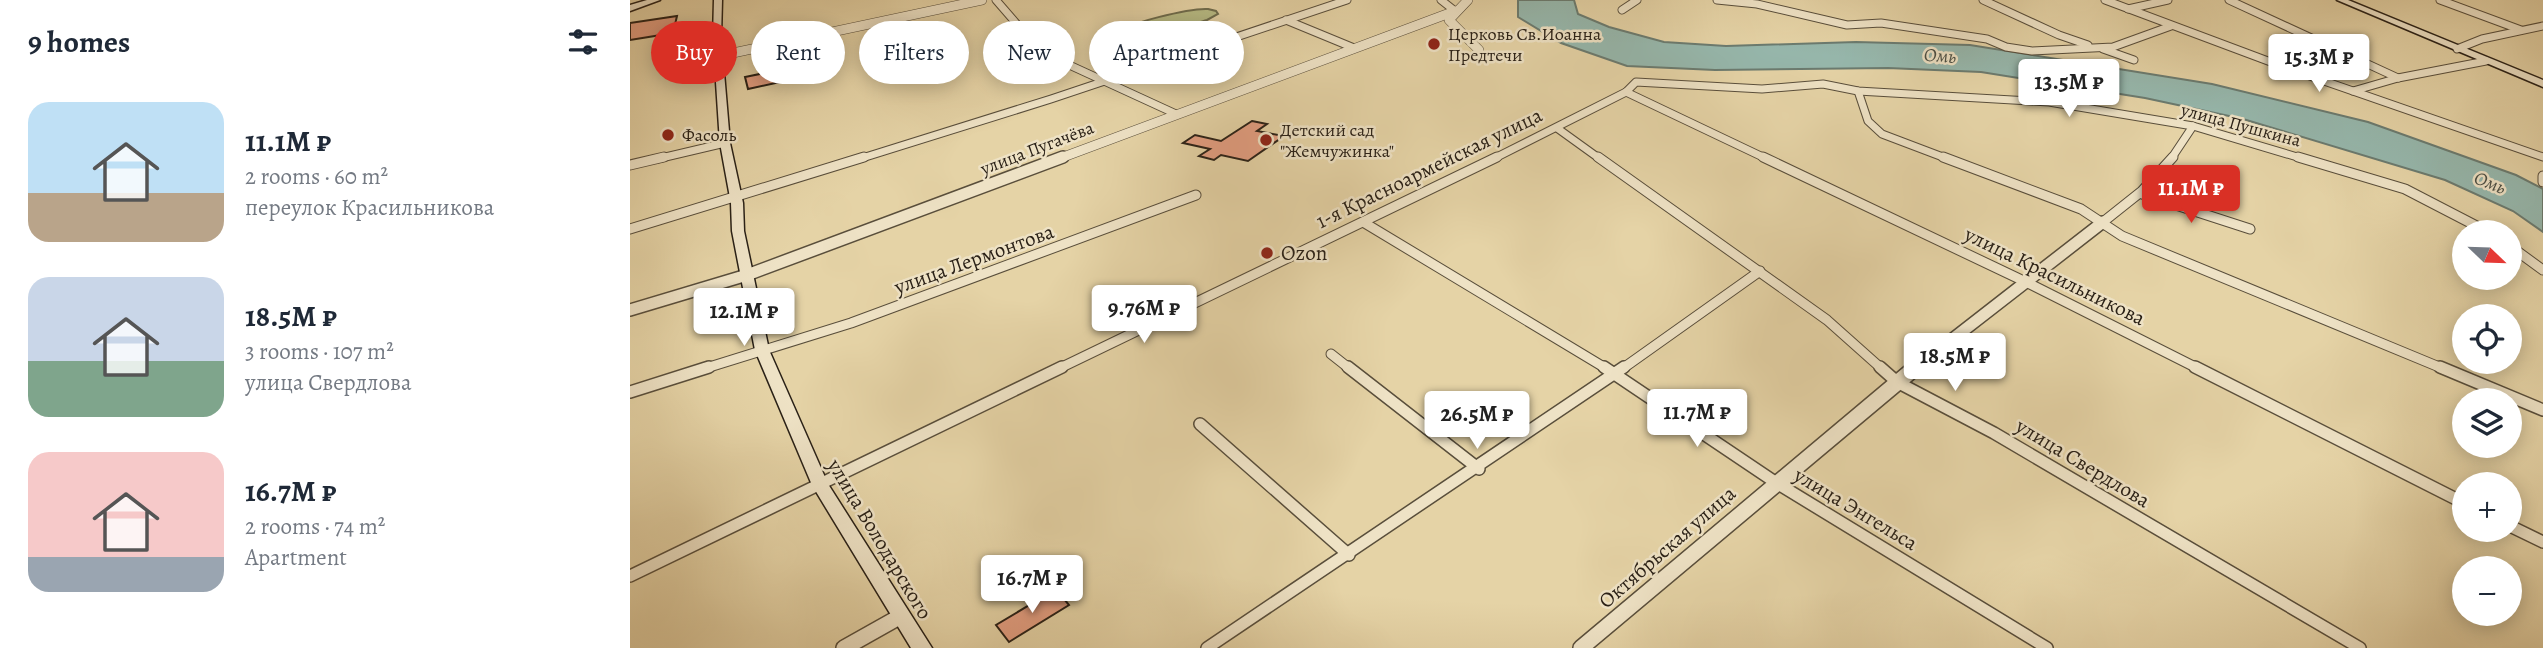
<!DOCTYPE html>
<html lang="en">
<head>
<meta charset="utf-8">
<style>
	body { margin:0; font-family:Alegreya,serif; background:#f6f6f7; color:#1f2937; height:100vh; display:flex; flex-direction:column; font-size:26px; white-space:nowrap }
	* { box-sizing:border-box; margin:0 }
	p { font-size:23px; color:#747a83 }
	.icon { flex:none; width:38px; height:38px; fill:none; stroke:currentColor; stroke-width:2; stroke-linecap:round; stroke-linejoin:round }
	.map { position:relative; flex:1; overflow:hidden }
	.sheet { display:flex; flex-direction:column; background:#fff; width:630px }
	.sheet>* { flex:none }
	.top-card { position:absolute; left:21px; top:21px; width:665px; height:63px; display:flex; gap:14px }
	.needle { width:46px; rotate:113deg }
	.tools { position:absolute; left:1822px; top:220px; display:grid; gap:14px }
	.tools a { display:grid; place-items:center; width:70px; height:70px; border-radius:50%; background:#fff; box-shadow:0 4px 18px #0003; font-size:35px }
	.price { position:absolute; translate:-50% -60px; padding:0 16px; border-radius:7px; background:#fff; color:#222; font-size:23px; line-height:46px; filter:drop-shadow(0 2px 4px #0008) }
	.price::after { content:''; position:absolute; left:50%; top:42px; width:21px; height:16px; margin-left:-10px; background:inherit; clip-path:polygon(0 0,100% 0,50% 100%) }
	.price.current { background:#d93025; color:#fff }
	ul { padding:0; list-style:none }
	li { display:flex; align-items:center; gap:21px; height:175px; padding:0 28px }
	li span { display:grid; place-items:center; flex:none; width:196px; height:140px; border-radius:21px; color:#555 }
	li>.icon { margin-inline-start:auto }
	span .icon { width:84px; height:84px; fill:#fffc; stroke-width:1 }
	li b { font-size:30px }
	h2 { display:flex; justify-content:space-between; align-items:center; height:84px; padding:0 28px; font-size:30px }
	.chip { padding:0 24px; border-radius:32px; background:#fff; box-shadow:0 4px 18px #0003; font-size:24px; line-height:63px }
	.chip.current { background:#d93025; color:#fff }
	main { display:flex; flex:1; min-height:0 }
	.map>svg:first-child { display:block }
	.green { fill:#b8bb84; stroke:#716e4e; stroke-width:2 }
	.water { fill:#96b7ac; stroke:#6b7b70; stroke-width:2 }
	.building { fill:#e49f82; stroke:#2a2117; stroke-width:2 }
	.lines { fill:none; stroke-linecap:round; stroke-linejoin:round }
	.minor-far2-casing { stroke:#594e3b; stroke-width:9 }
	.minor-far1-casing { stroke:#594e3b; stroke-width:11 }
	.minor-casing { stroke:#594e3b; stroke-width:14 }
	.tertiary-far2-casing { stroke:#594e3b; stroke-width:10 }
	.tertiary-far1-casing { stroke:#594e3b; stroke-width:14 }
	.tertiary-casing { stroke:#594e3b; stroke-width:18 }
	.secondary-casing { stroke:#2a2117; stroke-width:3 }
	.minor-far2 { stroke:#eee2c5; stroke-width:7 }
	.minor-far1 { stroke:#eee2c5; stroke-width:9 }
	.minor { stroke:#eee2c5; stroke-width:11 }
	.tertiary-far2 { stroke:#eee2c5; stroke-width:9 }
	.tertiary-far1 { stroke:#eee2c5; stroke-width:11 }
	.tertiary { stroke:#eee2c5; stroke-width:15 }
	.secondary { fill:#eee2c5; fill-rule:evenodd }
	.poi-dot { fill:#8f2418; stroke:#eee2c5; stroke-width:2.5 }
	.labels { text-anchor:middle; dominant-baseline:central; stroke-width:5; stroke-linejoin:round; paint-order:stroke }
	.far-poi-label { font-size:18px; fill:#2a2117; stroke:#eee2c5; text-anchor:start }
	.far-street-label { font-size:18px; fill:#2a2117; stroke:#eee2c5 }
	.far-water-label { font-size:19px; font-style:italic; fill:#4a4e44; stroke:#eee2c5 }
	.street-label { font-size:21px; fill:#2a2117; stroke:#eee2c5 }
	.poi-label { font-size:21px; fill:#2a2117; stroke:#eee2c5; text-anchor:start }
</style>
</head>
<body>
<main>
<section class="sheet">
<h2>9 homes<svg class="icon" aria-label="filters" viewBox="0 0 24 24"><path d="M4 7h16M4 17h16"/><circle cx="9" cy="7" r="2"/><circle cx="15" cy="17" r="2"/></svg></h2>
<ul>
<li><span style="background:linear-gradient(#bfe0f5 65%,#b9a48a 0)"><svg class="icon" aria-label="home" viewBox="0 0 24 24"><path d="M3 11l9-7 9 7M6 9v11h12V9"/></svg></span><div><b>11.1M ₽</b><p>2 rooms · 60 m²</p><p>переулок Красильникова</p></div></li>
<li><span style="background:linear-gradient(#c9d6e8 60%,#7fa58c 0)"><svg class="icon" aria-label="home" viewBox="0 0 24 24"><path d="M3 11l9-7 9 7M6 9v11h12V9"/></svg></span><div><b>18.5M ₽</b><p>3 rooms · 107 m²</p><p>улица Свердлова</p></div></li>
<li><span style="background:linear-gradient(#f6c9c9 75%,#9aa5b1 0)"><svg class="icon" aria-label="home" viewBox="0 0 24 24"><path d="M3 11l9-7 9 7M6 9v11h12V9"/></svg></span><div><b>16.7M ₽</b><p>2 rooms · 74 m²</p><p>Apartment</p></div></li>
</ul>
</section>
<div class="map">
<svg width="1913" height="648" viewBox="0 0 1913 648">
	<rect width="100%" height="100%" fill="#e5d3a6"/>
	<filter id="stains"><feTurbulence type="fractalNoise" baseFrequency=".00286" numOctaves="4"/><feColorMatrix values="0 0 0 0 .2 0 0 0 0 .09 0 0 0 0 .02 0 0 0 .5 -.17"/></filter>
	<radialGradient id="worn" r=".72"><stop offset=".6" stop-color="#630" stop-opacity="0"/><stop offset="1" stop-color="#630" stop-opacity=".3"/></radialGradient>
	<path class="green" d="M 578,9 L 586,11 L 588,14 L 577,20 C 557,26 502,48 485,35 C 494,23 561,8 578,9 Z"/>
	<polygon class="water" points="888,0 944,0 948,14 979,27 1034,42 1096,46 1226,42 1340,45 1582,84 1738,122 1886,175 1913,189 1913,232 1883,211 1815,180 1613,119 1515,98 1351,72 1258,68 1085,70 997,66 931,43 888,17"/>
	<g class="building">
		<polygon points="47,16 43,33 0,40 0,23"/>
		<polygon points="169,66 173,77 118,89 115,77"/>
		<polygon points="622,121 637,124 627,131 654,136 618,161 591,155 584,160 569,156 580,149 553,143 565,135 591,141"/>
		<polygon points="426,589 439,605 379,642 366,625"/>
	</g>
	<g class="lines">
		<g class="minor-far2-casing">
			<g id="minor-far2">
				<polyline points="366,0 411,52 546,114"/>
				<polyline points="811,0 825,11"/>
				<polyline points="1087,0 1127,4 1217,25 1251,23 1357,39 1376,47 1402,51 1483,47 1541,26"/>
				<polyline points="1353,0 1429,35 1458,45"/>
				<polyline points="1475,0 1654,67 1913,157"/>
				<polyline points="1599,0 1768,78"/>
				<polyline points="1810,0 1891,30"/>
				<polyline points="1498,9 1538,0"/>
				<polyline points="992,10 1007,0"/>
				<polyline points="656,20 724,48"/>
				<polyline points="1473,49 1504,60"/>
				<polyline points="1827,49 1852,39 1913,26"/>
				<polyline points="1228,91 1238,121 1252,134 1318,159"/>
				<polyline points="1723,91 1768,78 1856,61"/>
				<polyline points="996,92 1137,159"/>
				<polyline points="927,128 970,159"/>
				<polyline points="27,159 95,143"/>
				<polyline points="229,159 421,99 717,0"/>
				<polyline points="863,159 996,92 1006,82 1132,89 1193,84 1228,91 1419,102 1563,126 1674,159"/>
				<polyline points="1541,159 1563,126"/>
			</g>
		</g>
		<g class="minor-far1-casing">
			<g id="minor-far1">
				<polyline points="968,157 1197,320 1252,369"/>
				<polyline points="1133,157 1398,283 1569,369"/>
				<polyline points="1313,157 1451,209 1492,236 1814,369"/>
				<polyline points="1668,157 1775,189 1860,233"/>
				<polyline points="0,165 34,157"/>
				<polyline points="1913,176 1913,182"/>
				<polyline points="1512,194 1620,229"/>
				<polyline points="733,222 977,369"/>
				<polyline points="1473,222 1512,191 1543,157"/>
				<polyline points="0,229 234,157"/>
				<polyline points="1880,246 1913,270"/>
				<polyline points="701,354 720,369"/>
				<polyline points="73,369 221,323 566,195"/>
				<polyline points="428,369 867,157"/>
				<polyline points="992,369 1130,271"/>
			</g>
		</g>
		<g class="minor-casing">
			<g id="minor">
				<polyline points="718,367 849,469"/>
				<polyline points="974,367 1145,482 1417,648"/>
				<polyline points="1250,367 1267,382 1364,433 1730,648"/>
				<polyline points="1565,367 1834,503"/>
				<polyline points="1810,367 1913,410"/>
				<polyline points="0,392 79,367"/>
				<polyline points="570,424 719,555"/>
				<polyline points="1880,526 1913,542"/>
				<polyline points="0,576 432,367"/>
				<polyline points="577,648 994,367"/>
			</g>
		</g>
		<g class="tertiary-far2-casing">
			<g id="tertiary-far2">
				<polyline points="838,0 819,20 849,50"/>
				<polyline points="89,56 352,0"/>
				<polyline points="428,159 825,11"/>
			</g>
		</g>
		<g class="tertiary-far1-casing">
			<g id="tertiary-far1">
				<polyline points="0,310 117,275 433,157"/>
				<polyline points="1284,369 1473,222"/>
			</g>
		</g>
		<g class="tertiary-casing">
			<g id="tertiary">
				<polyline points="214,648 271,616"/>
				<polyline points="951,648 1286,367"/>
			</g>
		</g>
		<g class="secondary-casing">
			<g id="secondary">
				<polygon points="17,0 30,0 0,11 0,5"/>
				<polygon points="84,0 92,0 91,37 100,143 113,203 114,231 139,350 198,484 302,648 281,648 182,485 125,350 102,231 101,203 90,143 83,37"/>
				<polygon points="1707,0 1718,0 1913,80 1913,87"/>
			</g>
		</g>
		<use href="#minor-far2" class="minor-far2"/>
		<use href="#minor-far1" class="minor-far1"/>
		<use href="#minor" class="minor"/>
		<use href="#tertiary-far2" class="tertiary-far2"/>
		<use href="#tertiary-far1" class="tertiary-far1"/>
		<use href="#tertiary" class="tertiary"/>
		<use href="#secondary" class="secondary"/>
	</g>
	<g class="poi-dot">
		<circle cx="804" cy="44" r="7"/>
		<circle cx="38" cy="135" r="7"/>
		<circle cx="636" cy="140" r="7"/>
		<circle cx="637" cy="253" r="7"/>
	</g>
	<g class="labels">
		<g class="far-poi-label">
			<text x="818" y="34">Церковь Св.Иоанна<tspan x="818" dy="21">Предтечи</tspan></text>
			<text x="650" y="130">Детский сад<tspan x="650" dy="21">"Жемчужинка"</tspan></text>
			<text x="52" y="135">Фасоль</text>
		</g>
		<g class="far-street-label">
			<text transform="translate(1611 125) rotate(15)">улица Пушкина</text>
			<text transform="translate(407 148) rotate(-21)">улица Пугачёва</text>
		</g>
		<g class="far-water-label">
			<text transform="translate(1310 56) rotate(4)">Омь</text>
			<text transform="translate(1860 183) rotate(22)">Омь</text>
		</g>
		<g class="street-label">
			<text transform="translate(799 168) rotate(-26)">1-я Красноармейская улица</text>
			<text transform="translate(344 259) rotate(-20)">улица Лермонтова</text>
			<text transform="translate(1425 276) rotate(26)">улица Красильникова</text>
			<text transform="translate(1453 463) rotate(31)">улица Свердлова</text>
			<text transform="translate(1226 509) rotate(31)">улица Энгельса</text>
			<text transform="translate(250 539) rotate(59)">улица Володарского</text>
			<text transform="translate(1037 547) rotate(-41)">Октябрьская улица</text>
		</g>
		<g class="poi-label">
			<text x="651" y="253">Ozon</text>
		</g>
	</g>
	<rect width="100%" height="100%" filter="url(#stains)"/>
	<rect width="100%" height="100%" fill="url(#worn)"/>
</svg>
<div class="tools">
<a><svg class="needle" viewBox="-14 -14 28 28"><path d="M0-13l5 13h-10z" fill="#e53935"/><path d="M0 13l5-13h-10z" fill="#747a83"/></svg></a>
<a><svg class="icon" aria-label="locate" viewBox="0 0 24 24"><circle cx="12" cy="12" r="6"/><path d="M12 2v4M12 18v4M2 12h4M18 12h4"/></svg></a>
<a><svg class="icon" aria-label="layers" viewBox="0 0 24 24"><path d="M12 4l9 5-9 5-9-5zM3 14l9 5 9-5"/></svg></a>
<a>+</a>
<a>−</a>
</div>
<b class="price" style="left:1689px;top:94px">15.3M ₽</b>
<b class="price" style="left:1439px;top:119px">13.5M ₽</b>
<b class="price current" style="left:1561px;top:225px">11.1M ₽</b>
<b class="price" style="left:514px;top:345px">9.76M ₽</b>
<b class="price" style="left:114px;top:348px">12.1M ₽</b>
<b class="price" style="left:1325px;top:393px">18.5M ₽</b>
<b class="price" style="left:1067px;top:449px">11.7M ₽</b>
<b class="price" style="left:847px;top:451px">26.5M ₽</b>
<b class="price" style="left:402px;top:615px">16.7M ₽</b>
<div class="top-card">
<a class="chip current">Buy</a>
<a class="chip">Rent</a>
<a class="chip">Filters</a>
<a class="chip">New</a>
<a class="chip">Apartment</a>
</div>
</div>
</main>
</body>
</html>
